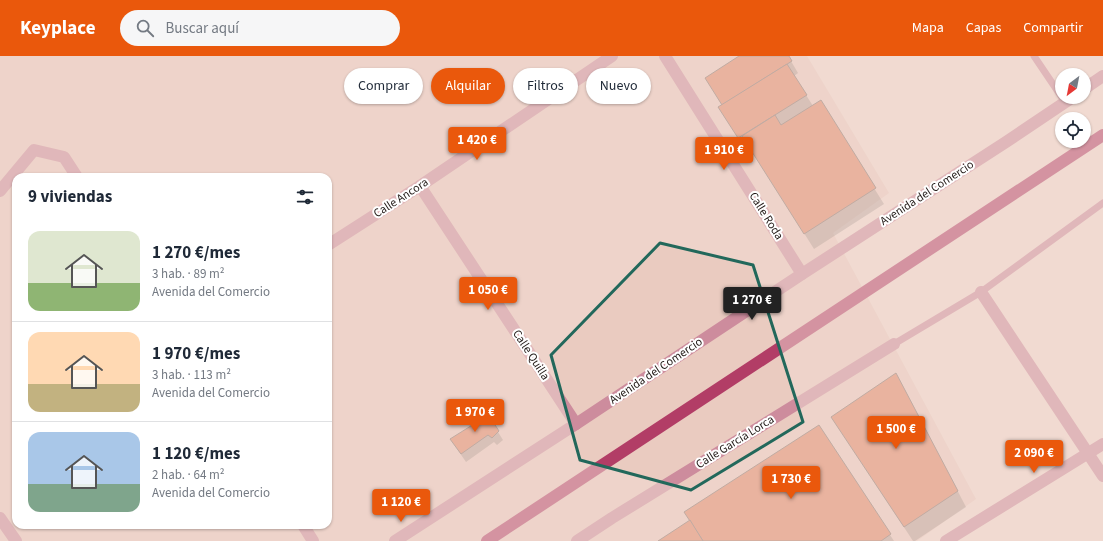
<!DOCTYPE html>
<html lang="es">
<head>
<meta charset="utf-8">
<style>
	body { margin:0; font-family:"Source Sans 3",sans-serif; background:#f6f6f7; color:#1f2937; height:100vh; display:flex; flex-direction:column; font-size:15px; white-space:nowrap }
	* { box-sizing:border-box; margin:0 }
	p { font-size:13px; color:#747a83 }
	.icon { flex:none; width:22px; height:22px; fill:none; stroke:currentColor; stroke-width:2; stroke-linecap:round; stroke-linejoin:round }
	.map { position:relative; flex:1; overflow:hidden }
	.panel { position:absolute; left:12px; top:117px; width:320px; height:356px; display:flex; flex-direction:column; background:#fff; border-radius:12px; box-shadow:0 1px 3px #0004 }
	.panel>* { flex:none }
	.top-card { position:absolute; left:344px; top:12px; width:380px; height:36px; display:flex; gap:8px }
	.needle { width:26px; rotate:212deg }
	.tools { position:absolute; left:1055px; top:12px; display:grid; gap:8px }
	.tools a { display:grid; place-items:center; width:36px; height:36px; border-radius:50%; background:#fff; box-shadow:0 1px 3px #0004; font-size:20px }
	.price { position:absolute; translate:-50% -34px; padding:0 9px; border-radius:4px; background:#ea580c; color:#fff; font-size:13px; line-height:26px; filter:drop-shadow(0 1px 2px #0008) }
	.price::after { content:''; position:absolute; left:50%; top:24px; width:12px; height:9px; margin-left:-6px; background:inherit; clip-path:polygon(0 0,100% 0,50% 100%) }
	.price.current { background:#222; color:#fff }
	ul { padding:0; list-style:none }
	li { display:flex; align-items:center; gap:12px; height:100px; padding:0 16px }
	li+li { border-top:1px solid #e0e1e3 }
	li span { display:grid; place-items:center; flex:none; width:112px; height:80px; border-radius:12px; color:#555 }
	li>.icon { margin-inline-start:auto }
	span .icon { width:48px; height:48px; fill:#fffc; stroke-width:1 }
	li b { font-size:17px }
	h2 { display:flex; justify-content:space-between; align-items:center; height:48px; padding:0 16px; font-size:17px }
	.pill { padding:0 14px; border-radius:18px; background:#fff; box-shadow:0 1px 3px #0004; font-size:14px; line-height:36px }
	.pill.current { background:#ea580c; color:#fff }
	header { display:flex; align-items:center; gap:24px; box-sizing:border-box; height:56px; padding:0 20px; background:#ea580c; color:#fff }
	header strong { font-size:19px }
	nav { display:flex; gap:22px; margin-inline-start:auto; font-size:14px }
	.search { width:280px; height:36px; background:#f6f6f7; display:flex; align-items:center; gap:10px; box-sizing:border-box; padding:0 14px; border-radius:22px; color:#747a83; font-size:15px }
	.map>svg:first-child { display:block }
	.built { fill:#eacbc0; fill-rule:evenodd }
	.shadow { fill:#0003 }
	.building { fill:#e18463; stroke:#867169 }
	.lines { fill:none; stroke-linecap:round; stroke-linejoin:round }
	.service { stroke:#cd8c9d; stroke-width:7 }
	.minor { stroke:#cd8c9d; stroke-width:12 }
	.primary { stroke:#b23d66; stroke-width:12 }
	.marked { fill:none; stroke:#22685b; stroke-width:3; stroke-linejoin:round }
	.labels { text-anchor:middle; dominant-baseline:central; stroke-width:4; stroke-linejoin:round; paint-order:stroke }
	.street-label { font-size:12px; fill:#211916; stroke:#fff }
</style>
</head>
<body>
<header>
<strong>Keyplace</strong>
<div class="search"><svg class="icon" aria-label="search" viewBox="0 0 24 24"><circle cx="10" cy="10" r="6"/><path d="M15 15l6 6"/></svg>Buscar aquí</div>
<nav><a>Mapa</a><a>Capas</a><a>Compartir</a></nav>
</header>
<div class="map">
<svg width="1103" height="485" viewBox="0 0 1103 485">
	<rect width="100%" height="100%" fill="#f1dad1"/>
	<path class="built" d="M 0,0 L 807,0 L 889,137 L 833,177 L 976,443 L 917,485 L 0,485 ZM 16,121 L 328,121 L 328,469 L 16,469 Z"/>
	<g class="shadow">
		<polygon points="741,0 788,0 798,17 794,20 813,50 820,46 884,148 814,193 750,91 746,94 727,64 723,50"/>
		<polygon points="905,334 966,451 915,485 913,485 832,361"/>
		<polygon points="819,370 894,485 659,485 690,465"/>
		<polygon points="498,376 503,384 497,389 494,386 466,406 451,384"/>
	</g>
	<g class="building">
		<polygon points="739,0 789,0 792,5 722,49 705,22"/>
		<polygon points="787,8 807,39 738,82 718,51"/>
		<polygon points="821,44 876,132 804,178 742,80 775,59 781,69"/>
		<polygon points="896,317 958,435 904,471 831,361"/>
		<polygon points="486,355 499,375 492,382 488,379 461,398 450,383 482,363 480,358"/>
		<polygon points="819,369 891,478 881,485 703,485 684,456"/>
		<polygon points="690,464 703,485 658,485"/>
	</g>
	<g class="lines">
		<g class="service">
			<polyline points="1034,0 1065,46"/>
			<polyline points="894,288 981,236 1103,147"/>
		</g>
		<g class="minor">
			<polyline points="665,0 802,218"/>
			<polyline points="1084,33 1103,20"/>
			<polyline points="420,130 576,368"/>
			<polyline points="0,135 34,94 64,101 77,121"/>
			<polyline points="328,189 420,130 612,0"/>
			<polyline points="981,236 1103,420"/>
			<polyline points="0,462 16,485"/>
			<polyline points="303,469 313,485"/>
			<polyline points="395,485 576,368 802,218 1006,86 1073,41"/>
			<polyline points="577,485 612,462 894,288"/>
			<polyline points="946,485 1103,388"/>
		</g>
		<polyline class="primary" points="487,485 1103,79"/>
	</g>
	<path d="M0 0H1103V485H0ZM 660,187 L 753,209 L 803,366 L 691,434 L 580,404 L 551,299 Z" fill="#f1dad1" fill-opacity=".55" fill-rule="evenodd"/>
	<path class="marked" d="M 660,187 L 753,209 L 803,366 L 691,434 L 580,404 L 551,299 Z"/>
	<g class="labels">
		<g class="street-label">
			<text transform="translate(927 137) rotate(-33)">Avenida del Comercio</text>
			<text transform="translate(401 142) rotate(-33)">Calle Ancora</text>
			<text transform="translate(766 160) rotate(58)">Calle Roda</text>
			<text transform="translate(531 299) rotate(57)">Calle Quilla</text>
			<text transform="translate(656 315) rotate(-34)">Avenida del Comercio</text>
			<text transform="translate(735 386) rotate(-32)">Calle García Lorca</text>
		</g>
	</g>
</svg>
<div class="tools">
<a><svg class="needle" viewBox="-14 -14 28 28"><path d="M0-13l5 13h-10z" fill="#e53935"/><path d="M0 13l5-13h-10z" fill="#747a83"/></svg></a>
<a><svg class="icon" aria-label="locate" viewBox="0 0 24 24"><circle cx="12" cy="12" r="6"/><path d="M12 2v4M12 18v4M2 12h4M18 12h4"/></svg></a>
</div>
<b class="price" style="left:477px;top:105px">1 420 €</b>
<b class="price" style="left:724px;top:115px">1 910 €</b>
<b class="price" style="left:488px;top:255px">1 050 €</b>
<b class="price current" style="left:752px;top:265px">1 270 €</b>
<b class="price" style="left:475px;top:377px">1 970 €</b>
<b class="price" style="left:896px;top:394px">1 500 €</b>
<b class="price" style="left:1034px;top:418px">2 090 €</b>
<b class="price" style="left:791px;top:444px">1 730 €</b>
<b class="price" style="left:401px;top:467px">1 120 €</b>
<div class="top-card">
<a class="pill">Comprar</a>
<a class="pill current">Alquilar</a>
<a class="pill">Filtros</a>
<a class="pill">Nuevo</a>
</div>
<section class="panel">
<h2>9 viviendas<svg class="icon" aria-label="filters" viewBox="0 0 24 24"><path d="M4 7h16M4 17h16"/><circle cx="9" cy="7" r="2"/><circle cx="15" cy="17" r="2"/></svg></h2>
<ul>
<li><span style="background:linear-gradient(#dfe7d0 65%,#8fb573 0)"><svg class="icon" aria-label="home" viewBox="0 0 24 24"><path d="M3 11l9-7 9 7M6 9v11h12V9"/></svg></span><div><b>1 270 €/mes</b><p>3 hab. · 89 m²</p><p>Avenida del Comercio</p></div></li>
<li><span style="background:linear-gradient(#ffd9b3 65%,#c2b280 0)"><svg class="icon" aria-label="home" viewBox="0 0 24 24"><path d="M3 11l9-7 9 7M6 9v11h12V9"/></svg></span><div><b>1 970 €/mes</b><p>3 hab. · 113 m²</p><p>Avenida del Comercio</p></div></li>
<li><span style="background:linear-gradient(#a9c7e8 65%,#7fa58c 0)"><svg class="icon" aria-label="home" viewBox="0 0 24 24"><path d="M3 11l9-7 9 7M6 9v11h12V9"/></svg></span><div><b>1 120 €/mes</b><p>2 hab. · 64 m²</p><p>Avenida del Comercio</p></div></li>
</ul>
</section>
</div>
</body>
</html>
